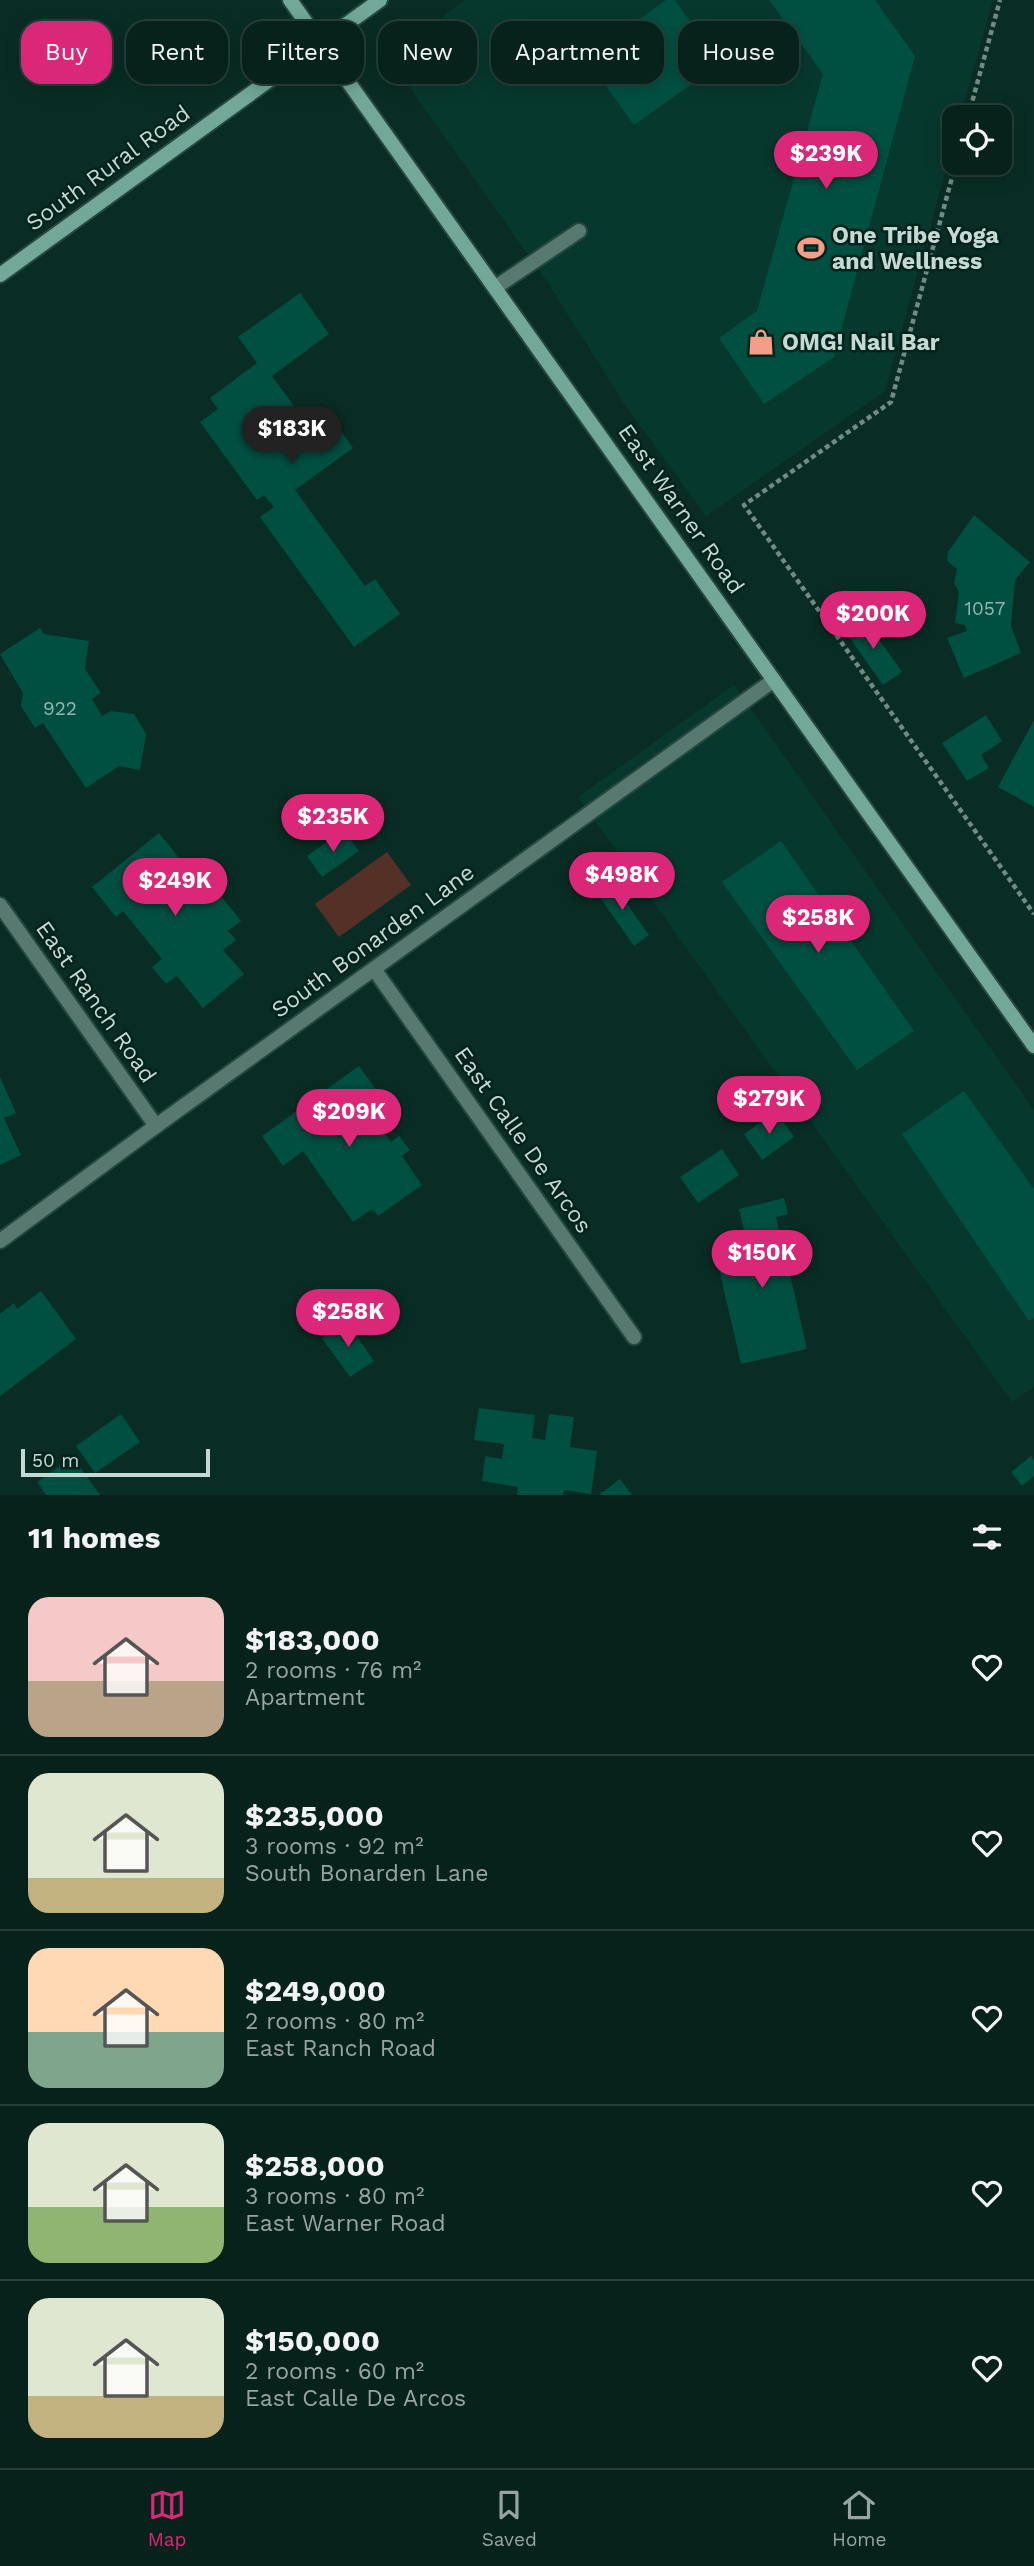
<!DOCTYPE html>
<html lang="en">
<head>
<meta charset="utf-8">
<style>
	body { margin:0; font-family:"Work Sans",sans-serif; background:#152f28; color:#f1f3f6; height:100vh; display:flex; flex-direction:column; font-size:26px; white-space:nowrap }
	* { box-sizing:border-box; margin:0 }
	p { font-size:23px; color:#98a4a3 }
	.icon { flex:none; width:38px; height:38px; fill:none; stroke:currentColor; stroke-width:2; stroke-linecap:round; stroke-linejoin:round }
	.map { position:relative; height:1495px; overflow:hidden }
	.details { display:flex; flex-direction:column; background:#07221b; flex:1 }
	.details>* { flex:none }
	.guide { position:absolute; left:21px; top:21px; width:992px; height:63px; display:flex; gap:14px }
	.tools { position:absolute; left:942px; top:105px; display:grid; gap:14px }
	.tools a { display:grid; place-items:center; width:70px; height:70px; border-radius:14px; background:#07221b; box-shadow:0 4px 18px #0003,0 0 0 2px #283f3a; font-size:35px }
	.scale { position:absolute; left:21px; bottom:18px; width:189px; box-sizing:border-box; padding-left:7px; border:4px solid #c6d8d2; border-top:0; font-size:19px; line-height:24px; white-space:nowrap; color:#c6d8d2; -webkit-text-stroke:5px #00231b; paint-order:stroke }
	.price { position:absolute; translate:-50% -60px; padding:0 16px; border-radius:24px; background:#db2777; color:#fff; font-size:23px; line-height:46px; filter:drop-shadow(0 2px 4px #0008) }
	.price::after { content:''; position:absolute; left:50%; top:42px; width:21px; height:16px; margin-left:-10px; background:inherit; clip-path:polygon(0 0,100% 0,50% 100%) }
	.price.selected { background:#222; color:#fff }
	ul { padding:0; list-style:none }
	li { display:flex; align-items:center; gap:21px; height:175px; padding:0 28px }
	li+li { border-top:2px solid #283f3a }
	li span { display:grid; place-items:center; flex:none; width:196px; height:140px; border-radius:21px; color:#555 }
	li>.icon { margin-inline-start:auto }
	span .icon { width:84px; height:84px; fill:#fffc; stroke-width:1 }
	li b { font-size:30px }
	h2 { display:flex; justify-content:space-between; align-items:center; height:84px; padding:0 28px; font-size:30px }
	.tag { padding:0 24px; border-radius:21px; background:#07221b; box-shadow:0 4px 18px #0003,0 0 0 2px #283f3a; font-size:24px; line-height:63px }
	.tag.selected { background:#db2777; color:#fff }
	.tabs { display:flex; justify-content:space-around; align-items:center; height:98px; border-top:2px solid #283f3a; background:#07221b; font-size:19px; color:#98a4a3 }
	.tabs a { display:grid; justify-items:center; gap:4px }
	.tabs .selected { color:#db2777 }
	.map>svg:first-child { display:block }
	.built { fill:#07382e }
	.green { fill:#553027 }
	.building { fill:#005041 }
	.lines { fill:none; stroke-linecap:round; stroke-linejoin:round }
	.lane-casing { stroke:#274840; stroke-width:18 }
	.street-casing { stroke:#274840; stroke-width:18 }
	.secondary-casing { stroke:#274840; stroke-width:18 }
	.path { stroke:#718b84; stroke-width:4.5; stroke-dasharray:5 3.5; stroke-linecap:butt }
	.lane { stroke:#57796f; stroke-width:14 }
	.street { stroke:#57796f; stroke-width:14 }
	.secondary { stroke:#71a898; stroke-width:14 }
	.labels { text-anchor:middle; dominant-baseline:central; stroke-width:5; stroke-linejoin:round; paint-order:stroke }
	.number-label { font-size:19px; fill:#94b6ae }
	.street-label { font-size:23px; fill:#c6d8d2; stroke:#00231b }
	.poi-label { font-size:23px; font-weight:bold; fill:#c6d8d2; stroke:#00231b; text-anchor:start }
</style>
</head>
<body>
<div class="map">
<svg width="1034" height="1495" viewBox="0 0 1034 1495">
	<rect width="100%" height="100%" fill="#092d24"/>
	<g class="built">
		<polygon points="465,0 993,0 960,117 954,117 954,140 885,391 706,516 625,405 548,283 406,82 401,62 402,53 407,44"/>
		<polygon points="734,685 1034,1110 1034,1387 1012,1402 578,797"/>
	</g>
	<polygon class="green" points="387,852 411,885 339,937 315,904"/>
	<g class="building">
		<polygon points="666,0 675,0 720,64 634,125 586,58"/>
		<polygon points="769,0 875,0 915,56 834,357 764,404 719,338 757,311 823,74"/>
		<polygon points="300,293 329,334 272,376 319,440 338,427 353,448 295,490 365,586 375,579 400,614 354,647 260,517 274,507 264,495 257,500 200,422 218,409 210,398 257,363 238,337"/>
		<polygon points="974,515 1030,562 1015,580 1011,626 1021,653 964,678 947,638 967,631 965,625 955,623 959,592 954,583 957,569 947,561 948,552"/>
		<polygon points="863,617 902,672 883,685 844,630"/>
		<polygon points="40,628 44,634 89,641 85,669 101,693 92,699 102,716 111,711 134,714 146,734 140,770 119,766 86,788 43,723 35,728 21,706 23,693 0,654"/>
		<polygon points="986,715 1002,741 981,755 989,768 967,781 942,743"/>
		<polygon points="1034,720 1034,807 998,787"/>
		<polygon points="344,830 359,851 322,877 307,856"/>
		<polygon points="159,833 201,885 207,879 241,921 228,931 236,940 223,950 244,974 203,1008 177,976 166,984 152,967 162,959 123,911 116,917 92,887"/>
		<polygon points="781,841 914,1031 857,1070 722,882"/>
		<polygon points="609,879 649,935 634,946 594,889"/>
		<polygon points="359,1066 380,1095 365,1105 391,1142 399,1136 410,1150 402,1156 422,1185 378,1216 372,1209 353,1222 303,1151 283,1166 262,1136 301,1108 315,1128 332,1116 317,1096"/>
		<polygon points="0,1077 16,1113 4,1118 21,1155 0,1165"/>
		<polygon points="964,1091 1034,1189 1034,1318 1029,1321 902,1134"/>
		<polygon points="776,1111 794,1137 762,1160 744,1134"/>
		<polygon points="722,1149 739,1175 698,1203 680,1177"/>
		<polygon points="784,1198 788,1214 776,1217 783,1249 771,1252 776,1274 789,1270 807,1349 741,1364 718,1264 750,1256 739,1209"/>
		<polygon points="41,1291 76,1339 0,1396 0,1314 14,1303 17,1309"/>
		<polygon points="346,1321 374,1361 350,1377 322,1338"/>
		<polygon points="479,1408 535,1415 532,1438 545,1440 549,1414 574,1417 570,1447 597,1451 591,1494 564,1490 563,1495 517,1495 518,1487 482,1481 485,1456 502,1459 504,1444 474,1440"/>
		<polygon points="121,1414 140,1442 95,1473 76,1446"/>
		<polygon points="1031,1456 1034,1460 1034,1476 1022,1486 1011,1472"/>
		<polygon points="73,1457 100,1495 46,1495 37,1482"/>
		<polygon points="620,1479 632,1495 599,1495"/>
	</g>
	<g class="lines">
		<g class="lane-casing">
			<polyline id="lane" points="496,287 579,231"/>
		</g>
		<g class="street-casing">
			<g id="street">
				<polyline points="0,905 156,1126"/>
				<polyline points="374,969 634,1337"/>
				<polyline points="0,1241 156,1126 774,680"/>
			</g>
		</g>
		<g class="secondary-casing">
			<g id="secondary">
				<polyline points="290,0 1034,1046"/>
				<polyline points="0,275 380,0"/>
			</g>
		</g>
		<g class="path">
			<polyline points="968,117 1000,0"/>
			<polyline points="956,163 891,402 744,505 1034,914"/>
		</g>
		<use href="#lane" class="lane"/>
		<use href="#street" class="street"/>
		<use href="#secondary" class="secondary"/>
	</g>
	<defs>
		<g id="stadium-bare" transform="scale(2.1)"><path d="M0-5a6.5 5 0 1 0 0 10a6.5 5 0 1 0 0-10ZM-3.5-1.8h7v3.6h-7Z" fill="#f49e87" stroke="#00231b" stroke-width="2.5" paint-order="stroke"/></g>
		<g id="shop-bare" transform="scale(2.1)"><path d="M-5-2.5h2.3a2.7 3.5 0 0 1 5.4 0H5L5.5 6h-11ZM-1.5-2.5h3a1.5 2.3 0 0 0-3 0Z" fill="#f49e87" stroke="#00231b" stroke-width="2.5" paint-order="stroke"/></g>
	</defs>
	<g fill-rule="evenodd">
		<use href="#stadium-bare" x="811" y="248"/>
		<use href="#shop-bare" x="761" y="342"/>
	</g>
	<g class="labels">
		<g class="number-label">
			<text x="985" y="608">1057</text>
			<text x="60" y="708">922</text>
		</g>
		<g class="street-label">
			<text transform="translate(108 168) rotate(-36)">South Rural Road</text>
			<text transform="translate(681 509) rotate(55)">East Warner Road</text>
			<text transform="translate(373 941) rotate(-36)">South Bonarden Lane</text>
			<text transform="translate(96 1002) rotate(55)">East Ranch Road</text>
			<text transform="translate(523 1140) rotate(55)">East Calle De Arcos</text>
		</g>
		<g class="poi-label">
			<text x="832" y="235">One Tribe Yoga<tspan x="832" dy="26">and Wellness</tspan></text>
			<text x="782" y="342">OMG! Nail Bar</text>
		</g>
	</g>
</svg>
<div class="tools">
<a><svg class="icon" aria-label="locate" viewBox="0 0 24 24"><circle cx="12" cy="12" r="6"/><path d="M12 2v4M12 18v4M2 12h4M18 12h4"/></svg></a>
</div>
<div class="scale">50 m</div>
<b class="price" style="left:826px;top:191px">$239K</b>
<b class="price selected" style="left:292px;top:466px">$183K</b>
<b class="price" style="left:873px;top:651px">$200K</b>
<b class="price" style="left:333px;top:854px">$235K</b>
<b class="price" style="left:622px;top:912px">$498K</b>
<b class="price" style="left:175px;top:918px">$249K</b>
<b class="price" style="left:818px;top:955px">$258K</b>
<b class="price" style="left:769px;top:1136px">$279K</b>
<b class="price" style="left:349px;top:1149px">$209K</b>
<b class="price" style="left:762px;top:1290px">$150K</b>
<b class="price" style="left:348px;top:1349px">$258K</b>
<div class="guide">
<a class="tag selected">Buy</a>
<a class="tag">Rent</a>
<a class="tag">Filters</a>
<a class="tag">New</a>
<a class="tag">Apartment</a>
<a class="tag">House</a>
</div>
</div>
<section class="details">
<h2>11 homes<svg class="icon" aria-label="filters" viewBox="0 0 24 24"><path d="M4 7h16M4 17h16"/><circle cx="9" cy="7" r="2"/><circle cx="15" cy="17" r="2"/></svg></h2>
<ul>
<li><span style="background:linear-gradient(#f6c9c9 60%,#b9a48a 0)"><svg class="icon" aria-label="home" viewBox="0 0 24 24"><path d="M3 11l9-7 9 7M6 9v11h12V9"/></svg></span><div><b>$183,000</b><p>2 rooms · 76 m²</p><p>Apartment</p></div><svg class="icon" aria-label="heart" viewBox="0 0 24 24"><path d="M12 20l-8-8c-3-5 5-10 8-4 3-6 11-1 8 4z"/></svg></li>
<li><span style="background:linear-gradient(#dfe7d0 75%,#c2b280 0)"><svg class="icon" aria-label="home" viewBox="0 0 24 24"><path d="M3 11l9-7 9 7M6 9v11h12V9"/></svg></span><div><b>$235,000</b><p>3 rooms · 92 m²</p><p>South Bonarden Lane</p></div><svg class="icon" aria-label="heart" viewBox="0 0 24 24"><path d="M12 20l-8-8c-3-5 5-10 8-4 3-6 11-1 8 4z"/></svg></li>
<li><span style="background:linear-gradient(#ffd9b3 60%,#7fa58c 0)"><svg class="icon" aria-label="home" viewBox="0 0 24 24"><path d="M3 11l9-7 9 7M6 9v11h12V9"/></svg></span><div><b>$249,000</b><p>2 rooms · 80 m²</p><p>East Ranch Road</p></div><svg class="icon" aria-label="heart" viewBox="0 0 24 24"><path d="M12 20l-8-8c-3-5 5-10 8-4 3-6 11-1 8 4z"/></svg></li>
<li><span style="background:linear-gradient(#dfe7d0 60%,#8fb573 0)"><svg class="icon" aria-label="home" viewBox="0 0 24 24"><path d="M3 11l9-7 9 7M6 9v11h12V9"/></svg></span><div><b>$258,000</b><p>3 rooms · 80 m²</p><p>East Warner Road</p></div><svg class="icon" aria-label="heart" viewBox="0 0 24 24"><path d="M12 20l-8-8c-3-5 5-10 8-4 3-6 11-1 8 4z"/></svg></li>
<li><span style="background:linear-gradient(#dfe7d0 70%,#c2b280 0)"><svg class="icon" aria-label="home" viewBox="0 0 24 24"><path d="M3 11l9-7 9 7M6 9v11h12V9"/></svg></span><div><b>$150,000</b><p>2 rooms · 60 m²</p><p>East Calle De Arcos</p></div><svg class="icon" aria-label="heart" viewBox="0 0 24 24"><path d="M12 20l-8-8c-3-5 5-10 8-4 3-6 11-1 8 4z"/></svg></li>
</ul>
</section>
<nav class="tabs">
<a class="selected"><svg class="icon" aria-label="map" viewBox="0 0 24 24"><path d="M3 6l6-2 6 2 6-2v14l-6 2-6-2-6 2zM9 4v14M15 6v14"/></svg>Map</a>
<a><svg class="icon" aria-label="saved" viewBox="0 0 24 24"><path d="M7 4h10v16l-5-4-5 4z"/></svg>Saved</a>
<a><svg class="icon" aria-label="home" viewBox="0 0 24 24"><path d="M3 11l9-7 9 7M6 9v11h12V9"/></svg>Home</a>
</nav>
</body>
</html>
